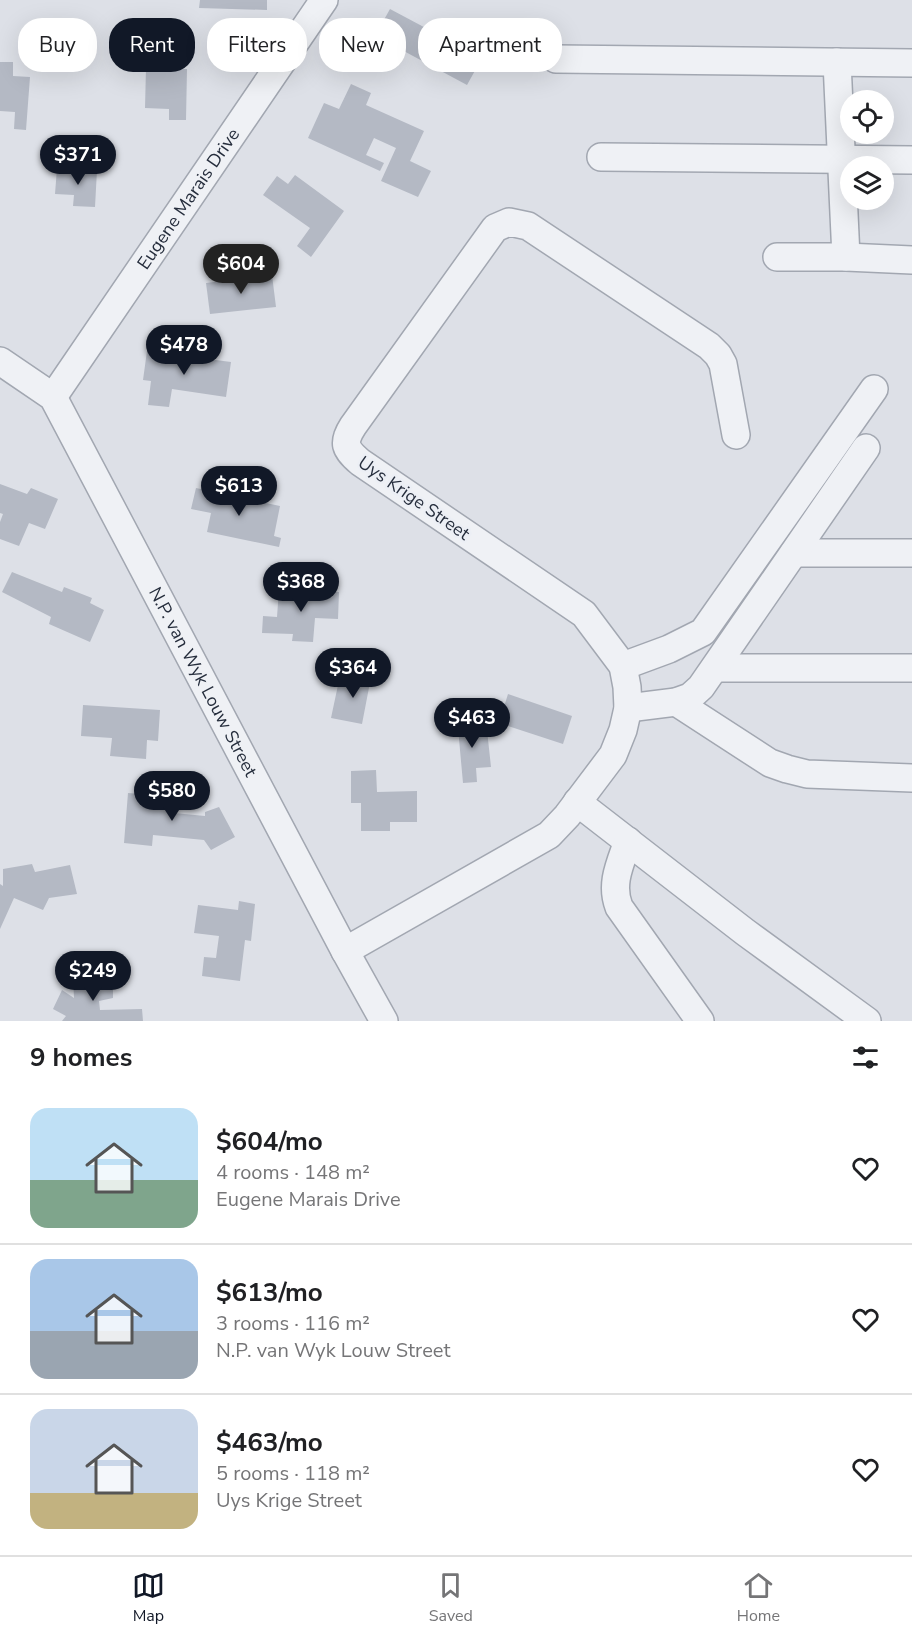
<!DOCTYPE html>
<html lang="en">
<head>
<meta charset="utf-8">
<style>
	body { margin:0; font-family:"Nunito Sans",sans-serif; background:#f2f2f2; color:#202124; height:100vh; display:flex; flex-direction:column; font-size:22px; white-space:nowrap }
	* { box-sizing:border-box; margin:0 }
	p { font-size:20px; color:#757577 }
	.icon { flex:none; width:33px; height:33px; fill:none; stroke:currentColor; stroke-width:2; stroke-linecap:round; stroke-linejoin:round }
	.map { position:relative; height:1021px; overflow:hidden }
	.sheet { display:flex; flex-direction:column; background:#fff; flex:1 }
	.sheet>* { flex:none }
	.banner { position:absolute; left:18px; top:18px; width:600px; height:54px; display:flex; gap:12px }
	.fabs { position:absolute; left:840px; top:90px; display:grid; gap:12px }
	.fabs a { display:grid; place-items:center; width:54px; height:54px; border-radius:50%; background:#fff; box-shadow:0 6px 24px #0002; font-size:30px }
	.price { position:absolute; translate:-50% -51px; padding:0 14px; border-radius:21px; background:#111827; color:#fff; font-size:20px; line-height:39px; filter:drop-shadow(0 2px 3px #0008) }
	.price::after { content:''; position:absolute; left:50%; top:36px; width:18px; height:14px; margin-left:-9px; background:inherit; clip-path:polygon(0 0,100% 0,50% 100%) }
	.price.on { background:#222; color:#fff }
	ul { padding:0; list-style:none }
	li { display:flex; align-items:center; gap:18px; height:150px; padding:0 30px }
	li+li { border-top:2px solid #e0e0e0 }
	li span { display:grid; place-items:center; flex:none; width:168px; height:120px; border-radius:18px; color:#555 }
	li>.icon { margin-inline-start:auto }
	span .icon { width:72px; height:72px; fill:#fffc; stroke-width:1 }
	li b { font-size:26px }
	h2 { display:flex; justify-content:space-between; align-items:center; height:72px; padding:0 30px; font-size:26px }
	.tag { padding:0 21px; border-radius:24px; background:#fff; box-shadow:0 6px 24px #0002; font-size:21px; line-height:54px }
	.tag.on { background:#111827; color:#fff }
	.tab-bar { display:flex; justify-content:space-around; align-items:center; height:84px; border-top:2px solid #e0e0e0; background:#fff; font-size:16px; color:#757577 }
	.tab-bar a { display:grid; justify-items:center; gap:3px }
	.tab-bar .on { color:#111827 }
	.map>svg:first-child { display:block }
	.building { fill:#b4b9c4 }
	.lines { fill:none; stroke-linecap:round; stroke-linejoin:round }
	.minor-casing { stroke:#a2a7b1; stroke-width:30 }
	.minor { stroke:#eff1f5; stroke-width:27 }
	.labels { text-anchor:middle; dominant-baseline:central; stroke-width:5; stroke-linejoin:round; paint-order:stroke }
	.street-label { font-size:18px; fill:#262e3d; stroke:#eceff5 }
</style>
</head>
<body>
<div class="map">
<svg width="912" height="1021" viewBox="0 0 912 1021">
	<rect width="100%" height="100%" fill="#dde0e7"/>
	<g class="building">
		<polygon points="200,0 267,0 267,10 199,8"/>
		<polygon points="390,9 482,58 467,85 387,42 383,49 371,43"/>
		<polygon points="0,62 13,62 13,76 30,77 26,130 14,129 15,112 0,111"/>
		<polygon points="146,68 187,69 186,120 169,120 169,109 145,108"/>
		<polygon points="351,84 371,93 366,105 424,131 410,161 431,171 418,197 381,181 396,148 374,138 366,155 384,163 380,171 308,138 324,103 339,109"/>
		<polygon points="57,168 97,170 95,207 73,206 74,195 55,194"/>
		<polygon points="295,175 344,211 311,257 297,246 310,228 263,195 277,176 288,184"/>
		<polygon points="272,275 276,307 210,314 206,283"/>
		<polygon points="147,351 231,362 226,397 172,389 169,407 148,405 151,381 143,380"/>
		<polygon points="0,484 27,494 31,488 58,499 45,529 29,523 19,546 0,539 0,522 3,514 0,513"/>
		<polygon points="196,488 280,506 274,536 281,538 279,547 207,532 211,513 191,509"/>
		<polygon points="12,572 62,592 64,587 92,598 90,603 104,610 90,642 49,624 51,617 2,592"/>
		<polygon points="279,589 339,592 338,619 315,618 313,642 292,641 293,634 262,633 263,616 277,617"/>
		<polygon points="357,669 372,672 362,724 331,718 338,685 353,688"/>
		<polygon points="508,694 572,716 563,744 499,723"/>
		<polygon points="83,705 160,710 158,741 147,740 146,759 110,756 112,738 81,736"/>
		<polygon points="473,716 474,731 487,730 491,767 476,768 477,782 463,783 457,717"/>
		<polygon points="376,770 377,792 417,791 417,822 390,822 390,831 361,831 361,803 351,803 351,771"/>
		<polygon points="128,793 176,797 174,813 205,816 205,812 219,807 235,837 211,850 204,840 153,835 152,846 124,843"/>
		<polygon points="32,864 35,872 70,865 77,894 49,898 43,910 14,898 0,929 0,884 3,886 3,869"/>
		<polygon points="239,901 255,904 251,941 245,940 240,981 202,976 204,957 216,958 219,936 194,933 198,905 238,910"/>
		<polygon points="73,976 113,976 113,998 99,1001 100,1010 142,1009 143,1021 62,1021 66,1016 53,1009 62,990 74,998"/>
	</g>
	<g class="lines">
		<g class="minor-casing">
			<g id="minor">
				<polyline points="556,59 912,63"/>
				<polyline points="837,62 846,257"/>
				<polyline points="601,157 912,160"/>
				<polyline points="777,257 846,257 912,260"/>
				<path id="s1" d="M 0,361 L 53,397 L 345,951 L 384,1021"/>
				<path id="s2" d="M 53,397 L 324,0"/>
				<polyline points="794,553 912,553"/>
				<polyline points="623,666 669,649 703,632 874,389"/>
				<polyline points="715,668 912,668"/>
				<polyline points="676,702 770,763 787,769 807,774 912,778"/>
				<polyline points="628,708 676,702 690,697 701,687 866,448"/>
				<polyline points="577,802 745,932 867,1021"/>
				<path d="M 628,841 C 620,864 610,884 619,907 L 700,1021"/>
				<path d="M 345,951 L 549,835 L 567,816 L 613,755 L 623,730 L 628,708 L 627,687 L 623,666 L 584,614 L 360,462 C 345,449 342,443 353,426 L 495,228 L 509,222 L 528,226 L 709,346 L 718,355 L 723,364 L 736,435"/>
			</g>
		</g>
		<use href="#minor" class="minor"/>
	</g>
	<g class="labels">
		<g class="street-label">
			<text stroke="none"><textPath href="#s2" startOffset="240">Eugene Marais Drive</textPath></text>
			<text transform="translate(414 498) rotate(35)">Uys Krige Street</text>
			<text stroke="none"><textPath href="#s1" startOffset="386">N.P. van Wyk Louw Street</textPath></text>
		</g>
	</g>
</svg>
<div class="fabs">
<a><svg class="icon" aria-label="locate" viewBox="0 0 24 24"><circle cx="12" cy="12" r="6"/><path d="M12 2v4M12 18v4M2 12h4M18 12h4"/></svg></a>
<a><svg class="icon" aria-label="layers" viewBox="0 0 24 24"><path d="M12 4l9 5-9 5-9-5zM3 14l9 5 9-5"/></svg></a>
</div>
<b class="price" style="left:78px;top:186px">$371</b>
<b class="price on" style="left:241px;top:295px">$604</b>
<b class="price" style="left:184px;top:376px">$478</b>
<b class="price" style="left:239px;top:517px">$613</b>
<b class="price" style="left:301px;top:613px">$368</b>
<b class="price" style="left:353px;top:699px">$364</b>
<b class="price" style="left:472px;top:749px">$463</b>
<b class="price" style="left:172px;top:822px">$580</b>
<b class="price" style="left:93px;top:1002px">$249</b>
<div class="banner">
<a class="tag">Buy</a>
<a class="tag on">Rent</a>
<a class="tag">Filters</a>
<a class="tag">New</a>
<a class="tag">Apartment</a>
</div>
</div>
<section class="sheet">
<h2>9 homes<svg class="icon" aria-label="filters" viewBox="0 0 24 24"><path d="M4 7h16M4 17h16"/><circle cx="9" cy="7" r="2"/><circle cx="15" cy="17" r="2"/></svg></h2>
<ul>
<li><span style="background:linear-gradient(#bfe0f5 60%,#7fa58c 0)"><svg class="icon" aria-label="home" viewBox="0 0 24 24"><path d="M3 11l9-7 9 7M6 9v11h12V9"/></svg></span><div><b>$604/mo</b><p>4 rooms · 148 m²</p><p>Eugene Marais Drive</p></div><svg class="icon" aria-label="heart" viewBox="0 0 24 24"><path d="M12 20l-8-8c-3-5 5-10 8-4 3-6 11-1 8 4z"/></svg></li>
<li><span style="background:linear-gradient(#a9c7e8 60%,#9aa5b1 0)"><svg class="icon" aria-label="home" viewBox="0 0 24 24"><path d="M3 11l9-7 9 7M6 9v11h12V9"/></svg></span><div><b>$613/mo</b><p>3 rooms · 116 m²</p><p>N.P. van Wyk Louw Street</p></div><svg class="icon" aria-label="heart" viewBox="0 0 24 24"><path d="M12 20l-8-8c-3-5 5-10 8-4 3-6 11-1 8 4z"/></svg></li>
<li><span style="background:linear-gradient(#c9d6e8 70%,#c2b280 0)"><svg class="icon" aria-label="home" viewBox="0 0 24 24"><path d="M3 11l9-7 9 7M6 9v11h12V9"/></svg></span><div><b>$463/mo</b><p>5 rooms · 118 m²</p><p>Uys Krige Street</p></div><svg class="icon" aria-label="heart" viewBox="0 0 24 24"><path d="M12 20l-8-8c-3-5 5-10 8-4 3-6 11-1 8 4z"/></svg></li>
</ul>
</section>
<nav class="tab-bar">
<a class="on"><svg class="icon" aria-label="map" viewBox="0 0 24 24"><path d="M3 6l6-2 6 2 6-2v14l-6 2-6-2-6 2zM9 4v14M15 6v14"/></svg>Map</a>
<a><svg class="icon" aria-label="saved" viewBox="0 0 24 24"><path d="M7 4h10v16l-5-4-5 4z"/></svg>Saved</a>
<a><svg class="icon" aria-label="home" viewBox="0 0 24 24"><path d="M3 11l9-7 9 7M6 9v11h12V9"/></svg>Home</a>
</nav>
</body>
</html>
